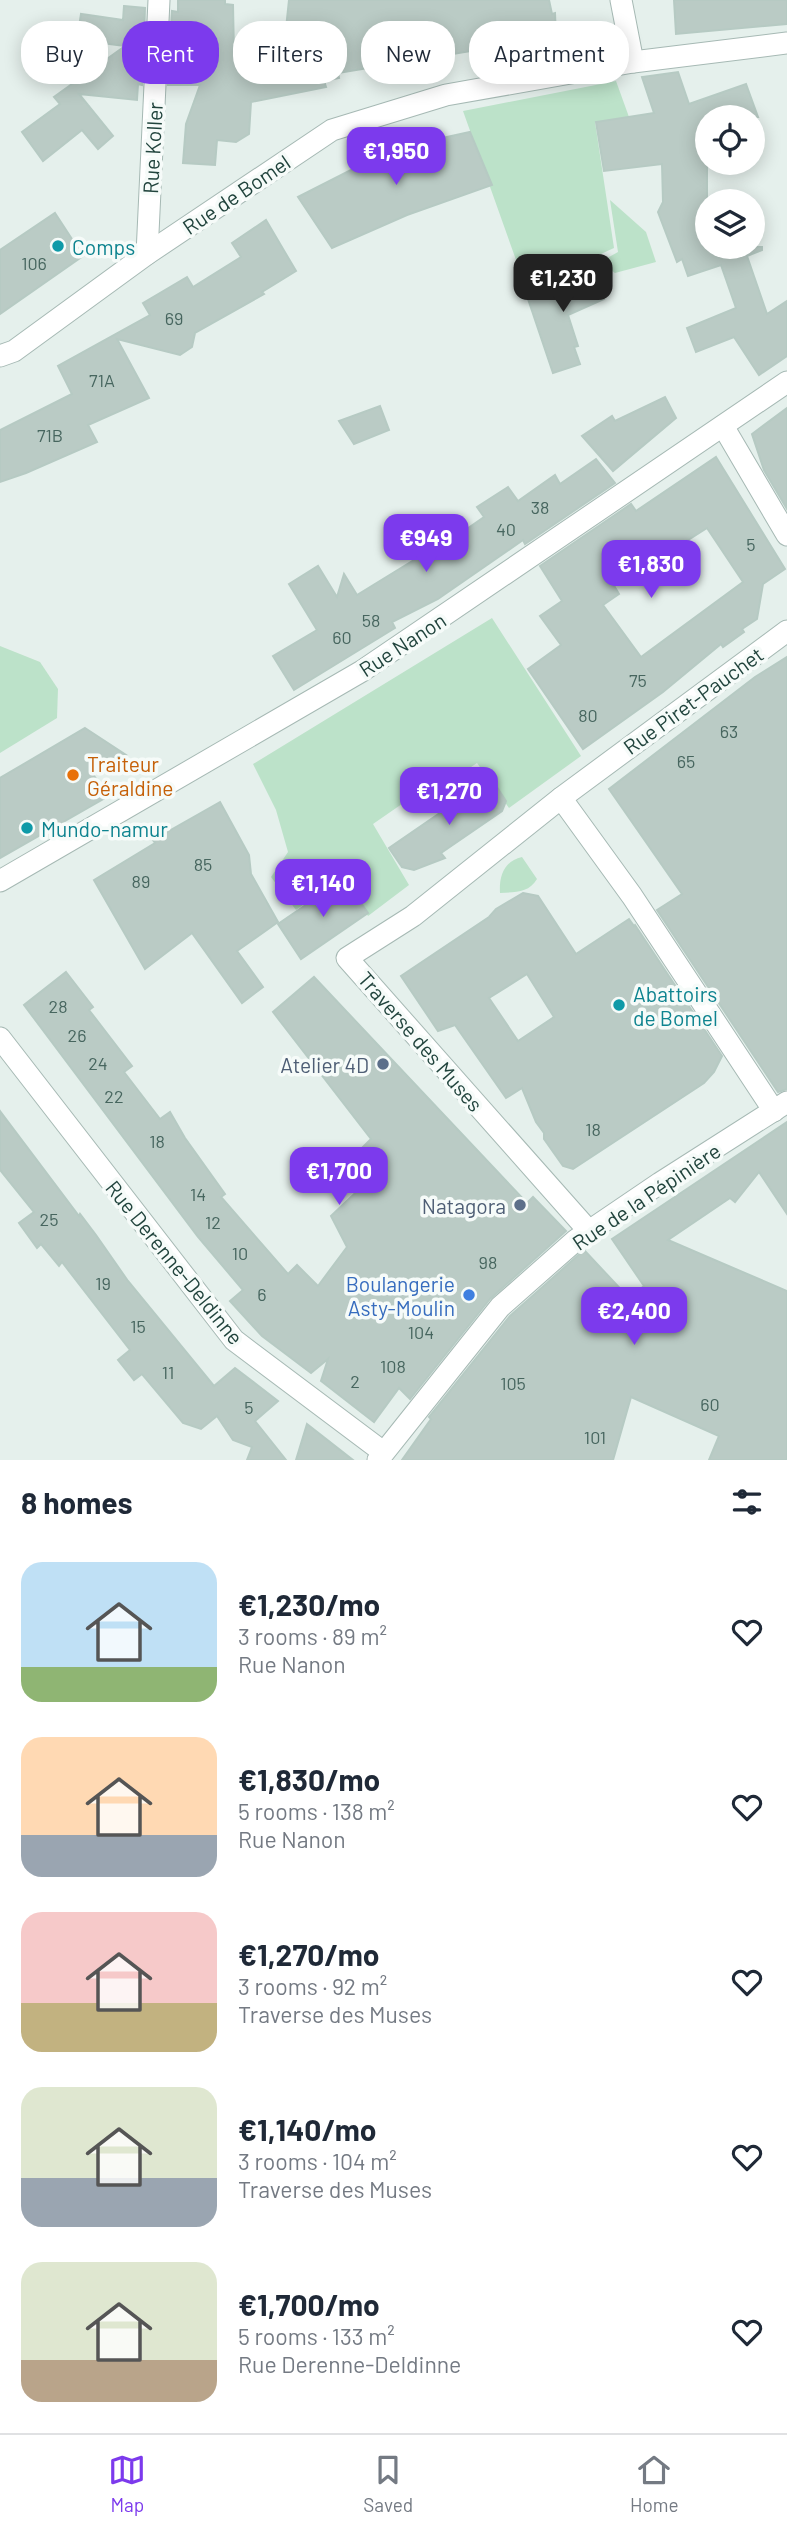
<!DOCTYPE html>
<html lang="en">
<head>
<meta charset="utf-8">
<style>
	body { margin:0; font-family:Barlow,sans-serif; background:#f6f6f7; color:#1f2937; height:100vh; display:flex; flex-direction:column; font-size:26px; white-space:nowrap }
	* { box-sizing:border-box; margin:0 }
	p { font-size:23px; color:#747a83 }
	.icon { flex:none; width:38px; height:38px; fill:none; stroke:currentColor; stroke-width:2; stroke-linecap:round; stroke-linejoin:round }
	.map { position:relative; height:1460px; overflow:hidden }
	.drawer { display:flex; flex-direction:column; background:#fff; flex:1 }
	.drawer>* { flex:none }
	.top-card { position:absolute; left:21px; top:21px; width:746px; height:63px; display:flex; gap:14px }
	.fabs { position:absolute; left:695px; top:105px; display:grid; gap:14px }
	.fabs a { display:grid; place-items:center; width:70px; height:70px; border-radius:50%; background:#fff; box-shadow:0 4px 18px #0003; font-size:35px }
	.price { position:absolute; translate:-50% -60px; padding:0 16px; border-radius:14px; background:#7c3aed; color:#fff; font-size:23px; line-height:46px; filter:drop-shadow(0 2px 4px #0008) }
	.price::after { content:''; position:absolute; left:50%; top:42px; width:21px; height:16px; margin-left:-10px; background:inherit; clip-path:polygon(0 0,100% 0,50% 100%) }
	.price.on { background:#222; color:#fff }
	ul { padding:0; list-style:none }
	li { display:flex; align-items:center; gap:21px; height:175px; padding:0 21px }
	li span { display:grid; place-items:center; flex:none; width:196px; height:140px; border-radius:21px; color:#555 }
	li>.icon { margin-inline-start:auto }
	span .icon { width:84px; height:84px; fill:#fffc; stroke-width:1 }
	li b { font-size:30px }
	h2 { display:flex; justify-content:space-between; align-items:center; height:84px; padding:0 21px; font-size:30px }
	.chip { padding:0 24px; border-radius:28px; background:#fff; box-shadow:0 4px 18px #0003; font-size:24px; line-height:63px }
	.chip.on { background:#7c3aed; color:#fff }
	.menu { display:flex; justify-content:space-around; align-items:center; height:98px; border-top:2px solid #e0e1e3; background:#fff; font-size:19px; color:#747a83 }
	.menu a { display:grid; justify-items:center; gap:4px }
	.menu .on { color:#7c3aed }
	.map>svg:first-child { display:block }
	.green { fill:#bce2c9 }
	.building { fill:#bacbc5; stroke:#b6cac3; stroke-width:2; fill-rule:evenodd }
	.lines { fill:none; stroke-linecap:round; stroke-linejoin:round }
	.minor-casing { stroke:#a6b9b4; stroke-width:23 }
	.tertiary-casing { stroke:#a6b9b4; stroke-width:23 }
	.minor { stroke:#fff; stroke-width:21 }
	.tertiary { stroke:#fff; stroke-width:21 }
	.culture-dot { fill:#0f9aa8; stroke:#f6fbf9; stroke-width:2.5 }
	.food-dot { fill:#e8710a; stroke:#f6fbf9; stroke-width:2.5 }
	.service-dot { fill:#5c6f8a; stroke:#f6fbf9; stroke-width:2.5 }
	.shop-dot { fill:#3f7fe0; stroke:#f6fbf9; stroke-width:2.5 }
	.labels { text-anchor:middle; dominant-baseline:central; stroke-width:7; stroke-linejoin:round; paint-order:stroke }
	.number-label { font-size:18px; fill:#47665f }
	.street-label { font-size:21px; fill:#21443d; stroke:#f6fbf9 }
	.culture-label { font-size:21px; fill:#0d838f; stroke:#f6fbf9; text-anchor:start }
	.food-label { font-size:21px; fill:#c56008; stroke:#f6fbf9; text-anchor:start }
	.service-label { font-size:21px; fill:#4e5e75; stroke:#f6fbf9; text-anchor:end }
	.shop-label { font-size:21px; fill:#366cbe; stroke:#f6fbf9; text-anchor:end }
</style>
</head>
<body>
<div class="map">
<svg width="787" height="1460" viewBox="0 0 787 1460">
	<rect width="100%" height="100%" fill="#e5f0ec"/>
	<g class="green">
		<polygon points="616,81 629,117 595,122 614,248 526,288 463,111"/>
		<polygon points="610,200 646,232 656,262 615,273 600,262 618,252"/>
		<polygon points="492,618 581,756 509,808 477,763 456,777 451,770 373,824 409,885 368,916 343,876 296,910 271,877 288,852 276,810 253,764"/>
		<polygon points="0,646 40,662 58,689 57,718 0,753"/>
		<path d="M 522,857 L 537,879 C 529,893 515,892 500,893 C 499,876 504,861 522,857 Z"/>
	</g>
	<g class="building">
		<polygon points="178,0 225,0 225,4 233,5 234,55 283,57 289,0 549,0 552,14 555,13 556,37 338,73 339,78 324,81 326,87 251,102 249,134 236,142 217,140 215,165 183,163 186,124 200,85 168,85 172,11 178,12"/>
		<polygon points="674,0 787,0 787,24 676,34"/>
		<polygon points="124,6 145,8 142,85 138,84 137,100 79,94 113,136 98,149 82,130 43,161 22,132 60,104 54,97 125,46 77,40 81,14 123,20"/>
		<polygon points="678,72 689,104 746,84 758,117 707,117 707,247 762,247 762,250 747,256 767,314 787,301 787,356 759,375 734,337 696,352 687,328 736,308 721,265 688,276 682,259 677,262 658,212 663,202 662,164 604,171 596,122 654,113 642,77"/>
		<polygon points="470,132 492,185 407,215 332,248 298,197 355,168 424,142"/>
		<polygon points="55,213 83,256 0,314 0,250"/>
		<polygon points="266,220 296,271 262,292 264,294 195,333 192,347 180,355 117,339 149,398 88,425 97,442 26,473 0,482 0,430 72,394 58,366 150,315 143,303 187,277 193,287 241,257 232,243"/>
		<polygon points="588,264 604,299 568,315 578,346 574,347 580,364 553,373 528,299 544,294 539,285"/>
		<polygon points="665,397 676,418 613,471 582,436 612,416 615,421"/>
		<polygon points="380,406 389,430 354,444 339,421"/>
		<polygon points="787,408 787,509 764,470 752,434"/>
		<path d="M 716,457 L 785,569 L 763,584 L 757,619 L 742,629 L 744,632 L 723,647 L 721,644 L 663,692 L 583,749 L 528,669 L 561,645 L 540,616 L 562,601 L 540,566 L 631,504 L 636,511 ZM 707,528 L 743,582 L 641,657 L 603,605 L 619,594 L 613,584 L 656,553 L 660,558 Z"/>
		<polygon points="596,459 615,483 525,544 523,540 438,599 392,622 395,628 294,690 273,656 317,630 289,584 318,566 337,597 344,574 357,595 427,552 428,556 484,517 477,507 508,487 518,501 555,475 560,484"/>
		<polygon points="787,657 787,1089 778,1092 657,910 682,894 609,789 755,677"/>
		<polygon points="85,728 126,755 93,774 107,797 0,858 0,778"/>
		<polygon points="491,778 506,801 502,811 441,853 445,858 414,870 402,867 389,848"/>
		<polygon points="220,802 249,855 251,874 278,922 237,951 263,987 242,1003 192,933 145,969 94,880 155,843 153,840"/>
		<polygon points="344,879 368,913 301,959 278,924"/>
		<path d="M 523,893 L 538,896 L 576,954 L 629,919 L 634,926 L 635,925 L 722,1056 L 714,1072 L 704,1083 L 573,1169 L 563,1166 L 544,1139 L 544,1133 L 536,1122 L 522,1088 L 506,1098 L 455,1025 L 438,1031 L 401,976 L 489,917 L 496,909 ZM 527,974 L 554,1017 L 518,1041 L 489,998 Z"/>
		<polygon points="66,972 93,1007 89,1010 132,1066 124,1072 160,1119 170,1112 185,1138 225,1194 221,1197 288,1274 297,1265 318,1286 347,1247 331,1216 385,1165 363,1147 371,1139 273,1012 314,977 527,1203 533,1197 566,1231 490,1299 410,1399 399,1388 374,1422 321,1381 328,1359 311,1373 262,1336 230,1301 243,1290 198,1237 24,1005"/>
		<polygon points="0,1111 79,1216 80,1214 96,1235 128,1281 214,1386 235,1368 278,1401 255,1421 286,1460 247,1460 252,1447 233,1440 217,1416 201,1429 183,1423 142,1374 134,1380 118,1360 130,1350 62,1262 59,1266 41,1244 37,1248 19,1223 34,1212 0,1170"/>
		<polygon points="787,1122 787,1214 759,1172 735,1202 730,1198 668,1240 787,1291 787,1460 709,1460 719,1436 631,1397 613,1460 402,1460 431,1419 429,1417 510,1316 584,1250 629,1298 644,1286 612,1239"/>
		<polygon points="307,1424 353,1460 296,1460"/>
	</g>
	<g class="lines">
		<g class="minor-casing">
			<g id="minor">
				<polyline points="621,0 633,62"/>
				<polyline points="147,254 159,0"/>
				<polyline points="723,426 787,535"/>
				<polyline points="561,798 632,896 774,1111"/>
				<polyline points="0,881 362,671 787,382"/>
				<polyline points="0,1038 234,1340 383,1452"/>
				<polyline points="588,1230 347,958 413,916 561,798 787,631"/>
				<polyline points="378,1460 500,1307 576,1240 660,1183 787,1102"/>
			</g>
		</g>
		<g class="tertiary-casing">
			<polyline id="tertiary" points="0,356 14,351 147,254 332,130 446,95 633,62 787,43"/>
		</g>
		<use href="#minor" class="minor"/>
		<use href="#tertiary" class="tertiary"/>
	</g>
	<g class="culture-dot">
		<circle cx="58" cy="246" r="7"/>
		<circle cx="27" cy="828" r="7"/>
		<circle cx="619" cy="1005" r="7"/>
	</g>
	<circle class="food-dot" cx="73" cy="775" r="7"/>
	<g class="service-dot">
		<circle cx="383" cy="1064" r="7"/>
		<circle cx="520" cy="1205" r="7"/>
	</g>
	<circle class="shop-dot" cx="469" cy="1295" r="7"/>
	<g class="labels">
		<g class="number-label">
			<text x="34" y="263">106</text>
			<text x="174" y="318">69</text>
			<text x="102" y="380">71A</text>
			<text x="50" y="435">71B</text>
			<text x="540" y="507">38</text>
			<text x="506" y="529">40</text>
			<text x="751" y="544">5</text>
			<text x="371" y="620">58</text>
			<text x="342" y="637">60</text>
			<text x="638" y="680">75</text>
			<text x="588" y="715">80</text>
			<text x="729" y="731">63</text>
			<text x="686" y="761">65</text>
			<text x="203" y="864">85</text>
			<text x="141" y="881">89</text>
			<text x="58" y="1006">28</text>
			<text x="77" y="1035">26</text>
			<text x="98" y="1063">24</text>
			<text x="114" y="1096">22</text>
			<text x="593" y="1129">18</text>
			<text x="157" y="1141">18</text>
			<text x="198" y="1194">14</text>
			<text x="49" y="1219">25</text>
			<text x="213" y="1222">12</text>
			<text x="240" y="1253">10</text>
			<text x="488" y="1262">98</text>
			<text x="103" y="1283">19</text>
			<text x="262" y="1294">6</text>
			<text x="138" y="1326">15</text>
			<text x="421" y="1332">104</text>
			<text x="393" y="1366">108</text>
			<text x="168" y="1372">11</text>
			<text x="355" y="1381">2</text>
			<text x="513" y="1383">105</text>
			<text x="710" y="1404">60</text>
			<text x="249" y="1407">5</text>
			<text x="595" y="1437">101</text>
		</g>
		<g class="street-label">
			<text transform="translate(152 148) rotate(-87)">Rue Koller</text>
			<text transform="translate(236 194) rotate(-34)">Rue de Bomel</text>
			<text transform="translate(402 644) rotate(-33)">Rue Nanon</text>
			<text transform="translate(693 700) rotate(-36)">Rue Piret-Pauchet</text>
			<text transform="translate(421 1041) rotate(49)">Traverse des Muses</text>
			<text transform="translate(646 1196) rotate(-34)">Rue de la Pépinière</text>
			<text transform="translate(175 1262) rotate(51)">Rue Derenne-Deldinne</text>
		</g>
		<g class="culture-label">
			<text x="72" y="246">Comps</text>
			<text x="41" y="828">Mundo-namur</text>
			<text x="633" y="993">Abattoirs<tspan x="633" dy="24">de Bomel</tspan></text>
		</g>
		<g class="food-label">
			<text x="87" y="763">Traiteur<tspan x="87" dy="24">Géraldine</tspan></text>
		</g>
		<g class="service-label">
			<text x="369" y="1064">Atelier 4D</text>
			<text x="506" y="1205">Natagora</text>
		</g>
		<g class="shop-label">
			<text x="455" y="1283">Boulangerie<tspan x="455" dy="24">Asty-Moulin</tspan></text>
		</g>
	</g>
</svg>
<div class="fabs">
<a><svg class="icon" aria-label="locate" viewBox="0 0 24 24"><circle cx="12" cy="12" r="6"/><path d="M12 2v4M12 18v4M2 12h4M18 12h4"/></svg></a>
<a><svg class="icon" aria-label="layers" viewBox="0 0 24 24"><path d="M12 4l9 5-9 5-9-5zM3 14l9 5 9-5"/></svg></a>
</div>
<b class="price" style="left:396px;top:187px">€1,950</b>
<b class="price on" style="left:563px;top:314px">€1,230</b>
<b class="price" style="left:426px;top:574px">€949</b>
<b class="price" style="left:651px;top:600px">€1,830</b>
<b class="price" style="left:449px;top:827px">€1,270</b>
<b class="price" style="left:323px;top:919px">€1,140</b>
<b class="price" style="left:339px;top:1207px">€1,700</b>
<b class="price" style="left:634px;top:1347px">€2,400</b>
<div class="top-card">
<a class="chip">Buy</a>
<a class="chip on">Rent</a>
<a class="chip">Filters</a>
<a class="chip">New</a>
<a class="chip">Apartment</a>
</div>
</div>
<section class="drawer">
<h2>8 homes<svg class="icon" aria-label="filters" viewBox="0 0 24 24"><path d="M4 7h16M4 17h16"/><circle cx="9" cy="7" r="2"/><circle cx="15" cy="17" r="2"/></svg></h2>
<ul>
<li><span style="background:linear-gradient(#bfe0f5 75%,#8fb573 0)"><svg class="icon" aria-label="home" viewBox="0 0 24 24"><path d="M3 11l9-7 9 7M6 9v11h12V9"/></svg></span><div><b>€1,230/mo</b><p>3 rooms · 89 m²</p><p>Rue Nanon</p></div><svg class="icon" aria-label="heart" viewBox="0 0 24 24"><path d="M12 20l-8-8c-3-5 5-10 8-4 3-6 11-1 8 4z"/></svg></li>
<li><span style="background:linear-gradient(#ffd9b3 70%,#9aa5b1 0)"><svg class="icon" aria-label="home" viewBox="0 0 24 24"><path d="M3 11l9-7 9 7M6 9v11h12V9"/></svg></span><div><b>€1,830/mo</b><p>5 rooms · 138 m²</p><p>Rue Nanon</p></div><svg class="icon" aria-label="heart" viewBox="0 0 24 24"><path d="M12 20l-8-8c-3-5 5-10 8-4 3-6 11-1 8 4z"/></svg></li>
<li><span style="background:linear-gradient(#f6c9c9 65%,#c2b280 0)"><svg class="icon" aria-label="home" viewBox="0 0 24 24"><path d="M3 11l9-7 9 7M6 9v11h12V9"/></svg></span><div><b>€1,270/mo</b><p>3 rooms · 92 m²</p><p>Traverse des Muses</p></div><svg class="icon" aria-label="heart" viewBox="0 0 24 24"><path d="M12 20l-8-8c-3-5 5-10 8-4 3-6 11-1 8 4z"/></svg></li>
<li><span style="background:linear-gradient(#dfe7d0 65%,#9aa5b1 0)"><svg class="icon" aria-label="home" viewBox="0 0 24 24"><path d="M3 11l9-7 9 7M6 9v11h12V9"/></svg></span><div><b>€1,140/mo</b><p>3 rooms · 104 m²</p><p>Traverse des Muses</p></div><svg class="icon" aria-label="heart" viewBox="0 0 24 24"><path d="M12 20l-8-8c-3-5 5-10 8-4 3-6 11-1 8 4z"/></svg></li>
<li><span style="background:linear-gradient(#dfe7d0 70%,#b9a48a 0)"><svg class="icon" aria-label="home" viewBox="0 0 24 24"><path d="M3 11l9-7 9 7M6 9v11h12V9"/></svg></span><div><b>€1,700/mo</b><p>5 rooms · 133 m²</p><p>Rue Derenne-Deldinne</p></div><svg class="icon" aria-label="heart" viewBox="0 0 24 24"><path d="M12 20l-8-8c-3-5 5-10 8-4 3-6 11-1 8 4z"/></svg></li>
</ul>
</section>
<nav class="menu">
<a class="on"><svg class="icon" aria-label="map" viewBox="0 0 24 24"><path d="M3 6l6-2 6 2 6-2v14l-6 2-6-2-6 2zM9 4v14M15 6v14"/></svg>Map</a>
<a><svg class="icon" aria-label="saved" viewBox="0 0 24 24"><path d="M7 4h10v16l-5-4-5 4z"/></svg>Saved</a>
<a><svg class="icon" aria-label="home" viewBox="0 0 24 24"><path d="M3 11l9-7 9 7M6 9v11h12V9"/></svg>Home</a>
</nav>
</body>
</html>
